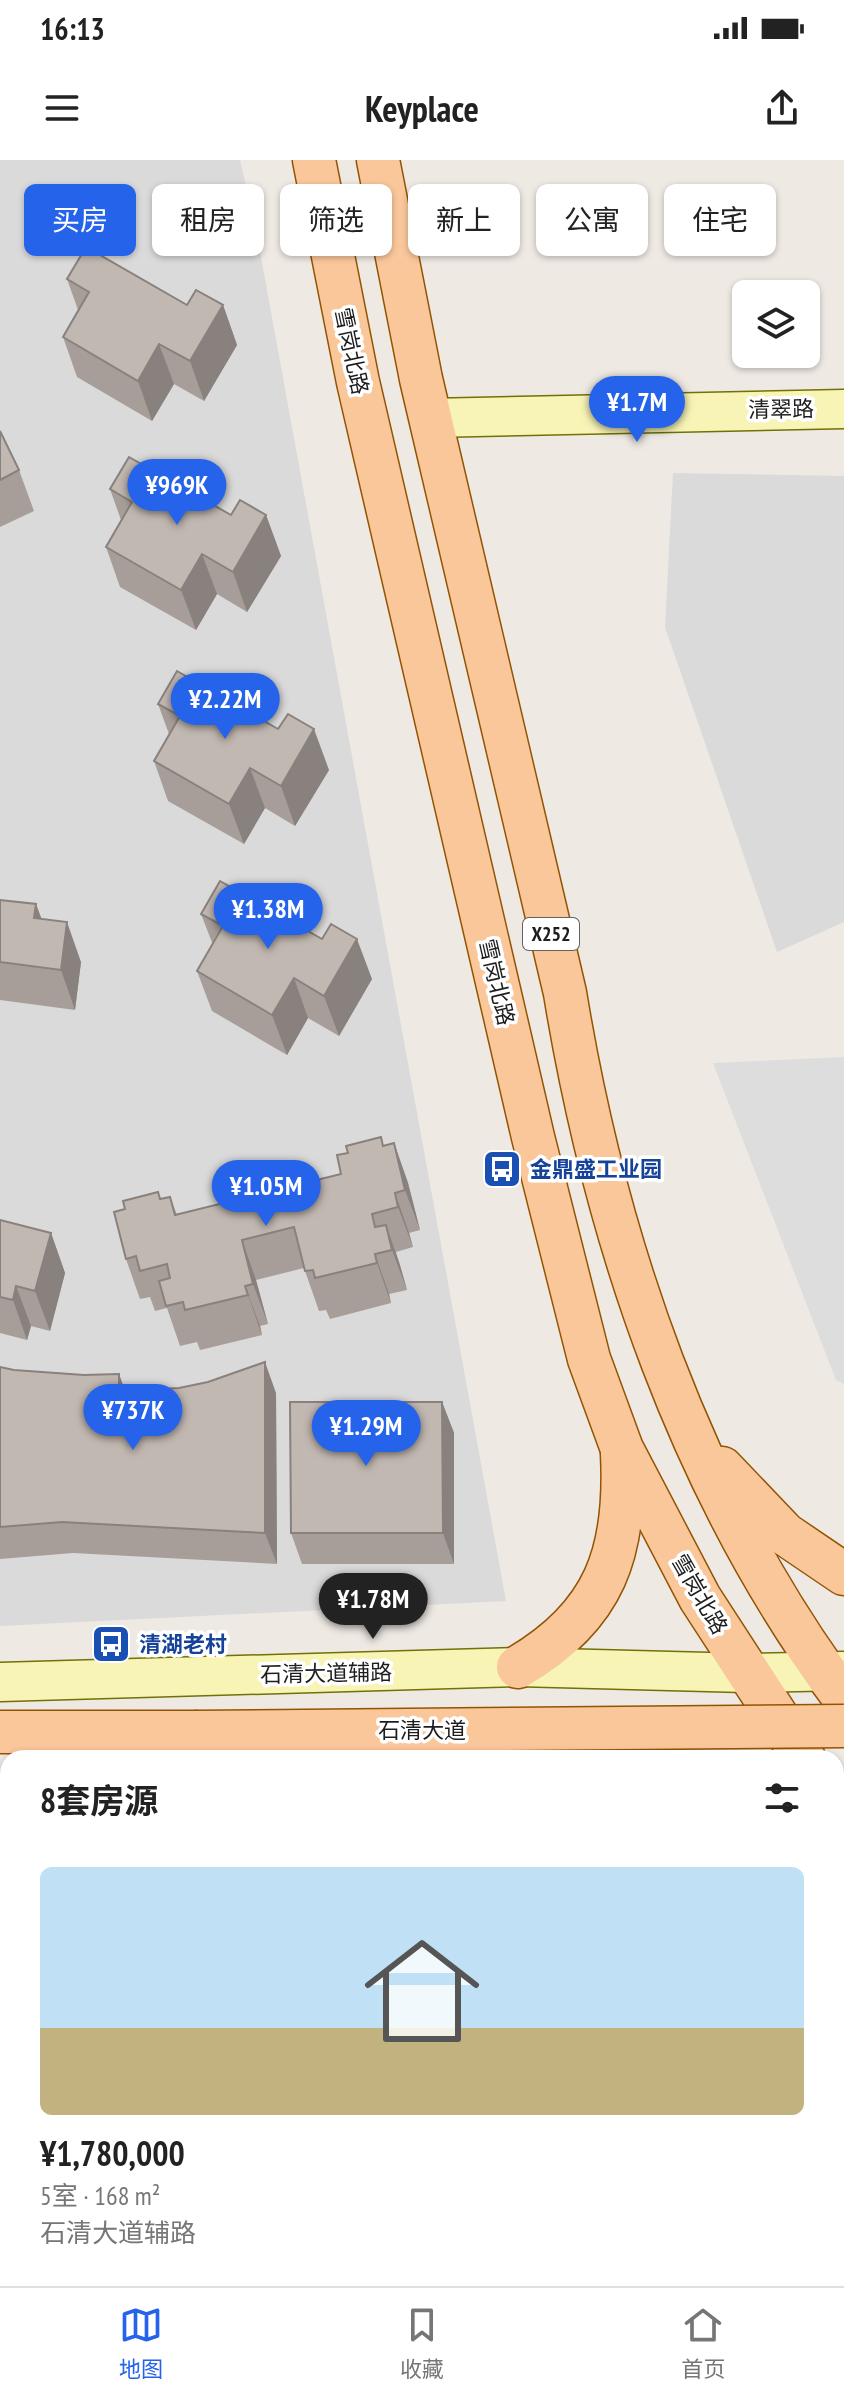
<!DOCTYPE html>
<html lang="zh">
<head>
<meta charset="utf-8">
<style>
	body { margin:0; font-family:"PT Sans Narrow","Noto Sans SC",sans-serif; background:#f6f6f6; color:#222; height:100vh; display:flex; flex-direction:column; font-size:30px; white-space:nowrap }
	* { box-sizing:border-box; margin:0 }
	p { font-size:26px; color:#767676 }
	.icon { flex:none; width:44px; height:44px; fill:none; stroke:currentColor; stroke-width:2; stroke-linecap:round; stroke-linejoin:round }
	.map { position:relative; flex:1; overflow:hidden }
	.details { position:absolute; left:0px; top:1590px; width:844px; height:536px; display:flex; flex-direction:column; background:#fff; border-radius:24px 24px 0 0; box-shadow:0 2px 6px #0004 }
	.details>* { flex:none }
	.hud { position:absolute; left:24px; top:24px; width:796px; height:72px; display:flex; gap:16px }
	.fabs { position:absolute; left:732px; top:120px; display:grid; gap:16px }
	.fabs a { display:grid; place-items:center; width:88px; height:88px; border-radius:12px; background:#fff; box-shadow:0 2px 6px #0004; font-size:40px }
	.price { position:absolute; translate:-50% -68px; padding:0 18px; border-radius:28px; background:#2563eb; color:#fff; font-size:26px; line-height:52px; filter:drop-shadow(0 2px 4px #0008) }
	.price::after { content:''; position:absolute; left:50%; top:48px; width:24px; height:18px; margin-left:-12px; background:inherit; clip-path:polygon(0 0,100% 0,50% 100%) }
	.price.active { background:#222; color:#fff }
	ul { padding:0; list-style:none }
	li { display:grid; align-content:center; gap:16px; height:424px; padding:0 40px }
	li span { display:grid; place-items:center; height:248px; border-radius:12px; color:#555 }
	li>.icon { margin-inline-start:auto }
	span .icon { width:144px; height:144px; fill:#fffc; stroke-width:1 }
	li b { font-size:34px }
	h2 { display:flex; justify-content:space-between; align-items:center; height:96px; padding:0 40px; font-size:34px }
	.tag { padding:0 28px; border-radius:12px; background:#fff; box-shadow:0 2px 6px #0004; font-size:28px; line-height:72px }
	.tag.active { background:#2563eb; color:#fff }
	.status { display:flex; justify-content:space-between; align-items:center; height:56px; padding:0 40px; background:#fff; direction:ltr }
	.status svg { height:22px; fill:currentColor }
	header { display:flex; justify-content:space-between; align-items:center; height:104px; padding:0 40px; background:#fff; font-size:36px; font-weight:600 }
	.tab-bar { display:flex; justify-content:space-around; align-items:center; height:112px; border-top:2px solid #e0e0e0; background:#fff; font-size:22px; color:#767676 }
	.tab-bar a { display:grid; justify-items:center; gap:4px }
	.tab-bar .active { color:#2563eb }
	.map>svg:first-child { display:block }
	.residential { fill:#dbdada }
	.park { fill:#c1f8bf }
	.parking { fill:#ddd }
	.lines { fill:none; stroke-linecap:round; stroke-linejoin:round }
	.street-casing { stroke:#a1a1a1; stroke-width:29 }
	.secondary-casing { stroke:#717106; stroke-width:41 }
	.primary-casing { stroke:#935402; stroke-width:45 }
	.path { stroke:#f76a6b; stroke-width:5; stroke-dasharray:4 4; stroke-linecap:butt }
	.street { stroke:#fff; stroke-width:26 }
	.secondary { stroke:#f8f4b6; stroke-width:38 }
	.primary { stroke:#fac79b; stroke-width:42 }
	.primary-bridge-casing { stroke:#935402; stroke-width:45; stroke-linecap:butt }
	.primary-bridge { stroke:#fac79b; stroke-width:42 }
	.wall { fill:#a79e99 }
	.shaded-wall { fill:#88817d }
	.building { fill:#c2b8b2; stroke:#88817d; stroke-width:2 }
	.labels { text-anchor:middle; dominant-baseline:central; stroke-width:7; stroke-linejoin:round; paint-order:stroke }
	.shield { fill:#fff; stroke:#616161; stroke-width:2 }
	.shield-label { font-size:20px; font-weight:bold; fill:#1d1d1d }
	.street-label { font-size:22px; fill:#1d1d1d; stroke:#fff }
	.transit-label { font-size:22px; font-weight:bold; fill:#164399; stroke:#fff; text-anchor:start }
</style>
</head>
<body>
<div class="status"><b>16:13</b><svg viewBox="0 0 49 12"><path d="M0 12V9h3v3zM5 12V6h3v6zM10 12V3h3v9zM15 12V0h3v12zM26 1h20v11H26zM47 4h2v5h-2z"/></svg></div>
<header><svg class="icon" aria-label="menu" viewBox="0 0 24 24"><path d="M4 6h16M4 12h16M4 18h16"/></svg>Keyplace<svg class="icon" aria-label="share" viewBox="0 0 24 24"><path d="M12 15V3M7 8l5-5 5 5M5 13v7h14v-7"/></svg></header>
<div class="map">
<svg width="844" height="2126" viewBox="0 0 844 2126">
	<rect width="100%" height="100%" fill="#eee9e3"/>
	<g class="residential">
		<polygon points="0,0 240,0 257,75 506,1441 0,1466"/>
		<polygon points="673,313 844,316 844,762 777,792 665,467"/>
		<polygon points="0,1733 8,1734 8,2118 586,2118 584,2126 0,2126"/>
	</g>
	<polygon class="park" points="836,1921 844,1923 844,2126 612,2126 615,2118 836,2118"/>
	<polygon class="parking" points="844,897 844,1224 836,1220 713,903"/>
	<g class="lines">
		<g class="street-casing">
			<g id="street">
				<polyline points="836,1891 844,1892"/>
				<polyline points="0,1971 8,1968"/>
				<polyline points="0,2067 8,2087"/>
				<polyline points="21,2118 24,2126"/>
				<polyline points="594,2126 597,2118"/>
			</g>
		</g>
		<g class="secondary-casing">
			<g id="secondary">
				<polyline points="430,258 844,249"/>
				<polyline points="0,1522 518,1507 746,1513 844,1511"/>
				<polyline points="0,1686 8,1686"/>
			</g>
		</g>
		<g class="primary-casing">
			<g id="primary">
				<polyline points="314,0 358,222 533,977 589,1199 622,1289 700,1438 804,1598"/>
				<path d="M 378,0 L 421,219 L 565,833 C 606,1083 691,1333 844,1538"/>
				<polyline points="722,1308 785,1374 844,1414"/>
				<path d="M 518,1507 C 605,1456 627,1392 622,1294"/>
				<polyline points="0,1572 195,1572"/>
				<polyline points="0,1639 8,1639"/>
				<polyline points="836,1646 844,1658"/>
				<polyline points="836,1746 844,1751"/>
			</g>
		</g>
		<g class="path">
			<polyline points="836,2114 844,2116"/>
			<polyline points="772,2126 796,2118"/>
		</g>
		<use href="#street" class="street"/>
		<use href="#secondary" class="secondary"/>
		<use href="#primary" class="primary"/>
		<g class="primary-bridge-casing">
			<polyline id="primary-bridge" points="195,1572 844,1566"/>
		</g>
		<use href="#primary-bridge" class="primary-bridge"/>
	</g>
	<g class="wall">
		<polygon points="67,119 187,145 223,145 237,185 204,241 174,224 152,261 77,217 63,177 78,150"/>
		<polygon points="0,271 19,310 34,351 0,367"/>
		<polygon points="110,329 231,355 266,355 281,396 247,452 217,434 196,470 120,427 106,387 121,360"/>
		<polygon points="158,544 329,610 295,666 265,648 244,684 168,641 154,601 169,574"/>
		<polygon points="0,740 36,744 41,759 81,802 75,850 0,840"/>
		<polygon points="201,754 372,819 339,876 308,858 287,895 212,851 197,811 213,785"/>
		<polygon points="394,983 408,1023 420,1070 409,1073 413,1087 396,1092 407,1130 389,1134 391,1143 330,1159 326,1150 319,1151 304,1108 256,1120 268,1164 260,1166 262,1175 200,1190 197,1182 180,1186 167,1148 155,1151 150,1137 140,1139 126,1099 158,1032 161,1039 170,1037 177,1055 341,1014 384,985"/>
		<polygon points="0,1060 51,1073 65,1113 50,1171 31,1166 27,1180 0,1173"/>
		<polygon points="0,1207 14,1210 84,1215 119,1214 125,1231 276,1233 277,1404 73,1393 0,1399"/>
		<polygon points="442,1242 454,1273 454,1404 302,1404 291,1373"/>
		<polygon points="8,1826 8,1916 0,1918 0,1828"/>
	</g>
	<g class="shaded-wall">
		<polygon points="223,145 237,185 204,241 190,201"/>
		<polygon points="159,184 174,224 152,261 138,221"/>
		<polygon points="266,355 281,396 247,452 233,412"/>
		<polygon points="202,394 217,434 196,470 181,430"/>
		<polygon points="314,569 329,610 295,666 281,626"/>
		<polygon points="250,608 265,648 244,684 229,644"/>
		<polygon points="36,744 51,784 34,758"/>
		<polygon points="67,762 81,802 75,850 61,810"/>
		<polygon points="357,779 372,819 339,876 324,836"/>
		<polygon points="294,818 308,858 287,895 272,855"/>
		<polygon points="394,983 408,1023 420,1070 405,1030"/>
		<polygon points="395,1033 409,1073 413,1087 398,1047"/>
		<polygon points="386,1065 400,1105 407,1130 392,1090"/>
		<polygon points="51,1073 65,1113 50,1171 35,1131"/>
		<polygon points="242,1080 256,1120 268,1164 253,1124"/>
		<polygon points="375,1094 389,1134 391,1143 377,1103"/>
		<polygon points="16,1126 31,1166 27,1180 13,1140"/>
		<polygon points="245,1126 260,1166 262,1175 248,1135"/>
		<polygon points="265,1202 276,1233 277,1404 265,1373"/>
		<polygon points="119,1214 130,1245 119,1231"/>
		<polygon points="442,1242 454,1273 454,1404 443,1373"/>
	</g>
	<g class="building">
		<polygon points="86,87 187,145 196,130 223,145 190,201 159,184 138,221 63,177 89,132 67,119"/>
		<polygon points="0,271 19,310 0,320"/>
		<polygon points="129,297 231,355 240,340 266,355 233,412 202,394 181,430 106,387 132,342 110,329"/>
		<polygon points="177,511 278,569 288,554 314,569 281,626 250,608 229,644 154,601 180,556 158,544"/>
		<polygon points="220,721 322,779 331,764 357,779 324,836 294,818 272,855 197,811 223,766 201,754"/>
		<polygon points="0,740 36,744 34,758 67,762 61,810 0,802"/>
		<polygon points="381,977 383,986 394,983 405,1030 395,1033 398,1047 372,1054 375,1067 386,1065 392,1090 375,1094 377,1103 315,1118 313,1110 305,1111 294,1067 242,1080 253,1124 245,1126 248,1135 185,1150 183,1142 166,1146 159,1121 170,1118 167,1104 140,1111 136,1096 126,1099 114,1052 125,1049 123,1041 158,1032 160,1039 170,1037 175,1055 341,1014 337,995 348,993 346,986"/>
		<polygon points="0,1060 51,1073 35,1131 16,1126 13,1140 0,1137"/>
		<polygon points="265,1202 265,1373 62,1362 0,1367 0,1207 14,1210 84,1215 119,1214 119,1231 179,1228 208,1222"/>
		<polygon points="290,1242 442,1242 443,1373 291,1373"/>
		<polygon points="8,1826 8,1889 0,1891 0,1828"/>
	</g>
	<defs>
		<g id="bus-square" transform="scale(2)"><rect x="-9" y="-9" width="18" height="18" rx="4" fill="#1a4fb4" stroke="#fff"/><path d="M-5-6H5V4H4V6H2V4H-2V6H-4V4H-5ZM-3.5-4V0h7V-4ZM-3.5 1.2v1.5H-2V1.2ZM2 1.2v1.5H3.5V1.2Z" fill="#fff"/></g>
	</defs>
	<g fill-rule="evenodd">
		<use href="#bus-square" x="502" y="1009"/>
		<use href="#bus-square" x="111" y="1484"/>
	</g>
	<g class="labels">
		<rect class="shield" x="523" y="758" width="56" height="32" rx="6"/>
		<g class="shield-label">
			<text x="551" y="774">X252</text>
		</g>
		<g class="street-label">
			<text transform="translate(352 191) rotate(78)">雪岗北路</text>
			<text transform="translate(781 249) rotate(-1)">清翠路</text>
			<text transform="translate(497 822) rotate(77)">雪岗北路</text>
			<text transform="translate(700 1434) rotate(60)">雪岗北路</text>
			<text transform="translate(326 1513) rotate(-1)">石清大道辅路</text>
			<text x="422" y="1570">石清大道</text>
		</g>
		<g class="transit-label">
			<text x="530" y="1009">金鼎盛工业园</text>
			<text x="139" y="1484">清湖老村</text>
		</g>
	</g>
</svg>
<div class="fabs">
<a><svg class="icon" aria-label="layers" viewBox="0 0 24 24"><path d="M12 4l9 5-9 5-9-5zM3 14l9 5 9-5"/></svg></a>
</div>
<b class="price" style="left:637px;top:284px">¥1.7M</b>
<b class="price" style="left:177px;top:367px">¥969K</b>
<b class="price" style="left:225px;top:581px">¥2.22M</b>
<b class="price" style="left:268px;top:791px">¥1.38M</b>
<b class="price" style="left:266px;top:1068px">¥1.05M</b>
<b class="price" style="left:133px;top:1292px">¥737K</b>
<b class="price" style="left:366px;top:1308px">¥1.29M</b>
<b class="price active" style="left:373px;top:1481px">¥1.78M</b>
<div class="hud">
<a class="tag active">买房</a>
<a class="tag">租房</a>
<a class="tag">筛选</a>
<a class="tag">新上</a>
<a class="tag">公寓</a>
<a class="tag">住宅</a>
</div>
<section class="details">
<h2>8套房源<svg class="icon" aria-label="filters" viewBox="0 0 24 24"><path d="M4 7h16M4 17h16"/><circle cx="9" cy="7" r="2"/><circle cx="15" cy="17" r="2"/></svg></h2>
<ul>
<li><span style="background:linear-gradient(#bfe0f5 65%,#c2b280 0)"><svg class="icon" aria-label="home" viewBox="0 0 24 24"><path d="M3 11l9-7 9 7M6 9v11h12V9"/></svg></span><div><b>¥1,780,000</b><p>5室 · 168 m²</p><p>石清大道辅路</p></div></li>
</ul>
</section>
</div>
<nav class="tab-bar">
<a class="active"><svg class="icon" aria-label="map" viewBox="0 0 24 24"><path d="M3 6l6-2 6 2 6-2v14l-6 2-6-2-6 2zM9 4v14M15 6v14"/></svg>地图</a>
<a><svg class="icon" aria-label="saved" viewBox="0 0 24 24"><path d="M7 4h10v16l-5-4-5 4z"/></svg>收藏</a>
<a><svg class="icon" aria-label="home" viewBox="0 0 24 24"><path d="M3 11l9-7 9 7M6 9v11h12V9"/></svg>首页</a>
</nav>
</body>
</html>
